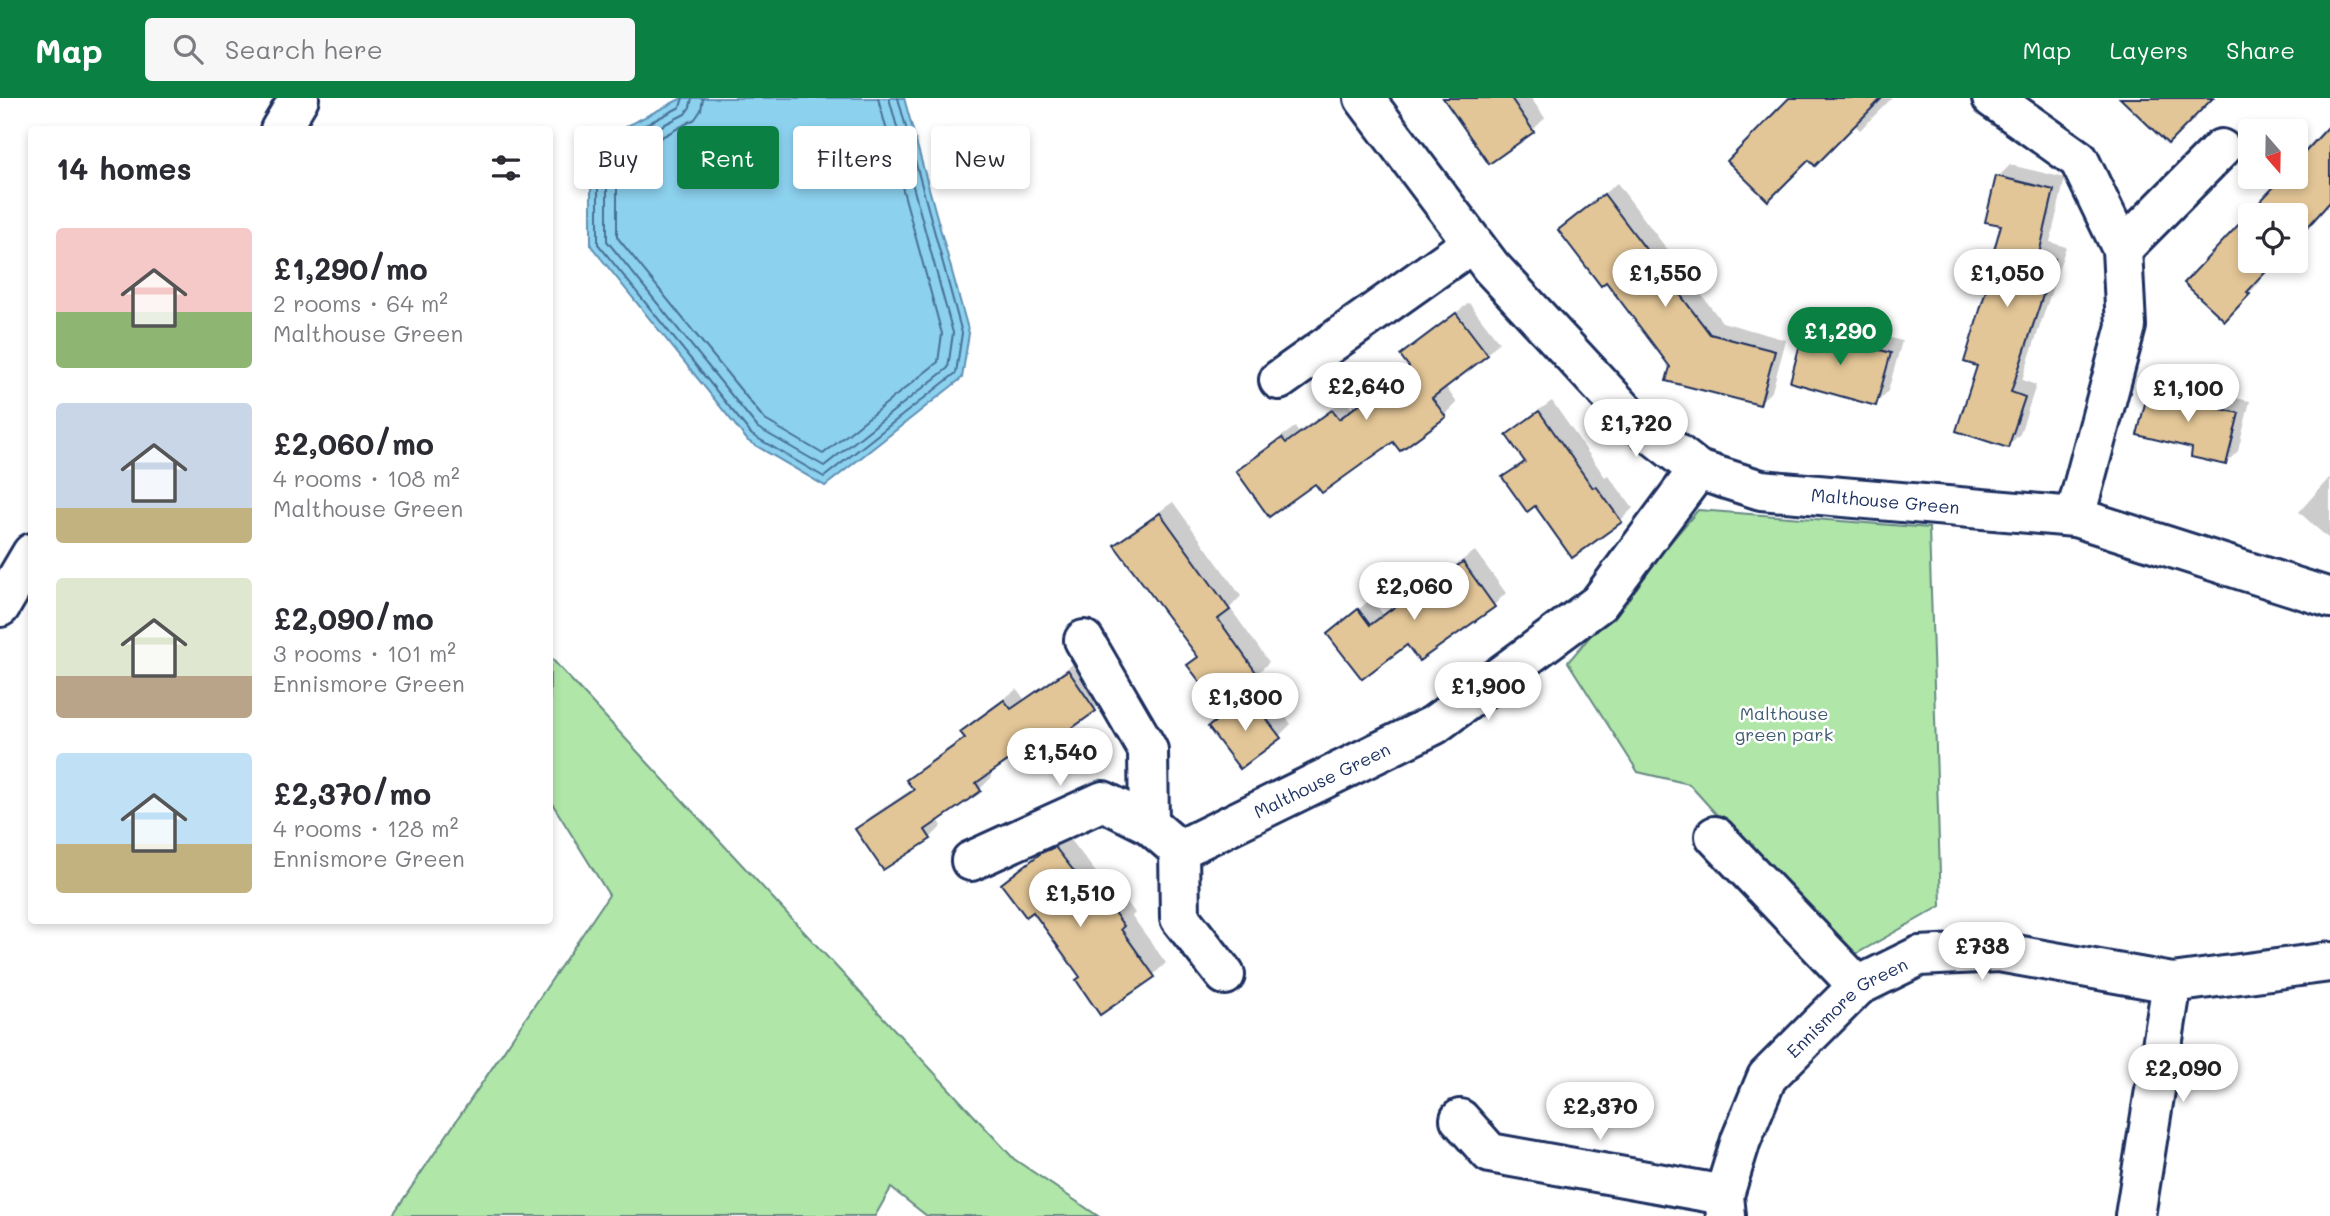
<!DOCTYPE html>
<html lang="en">
<head>
<meta charset="utf-8">
<style>
	body { margin:0; font-family:Mali,sans-serif; background:#f7f7f7; color:#2b2b33; height:100vh; display:flex; flex-direction:column; font-size:26px; white-space:nowrap }
	* { box-sizing:border-box; margin:0 }
	p { font-size:23px; color:#7c7c81 }
	.icon { flex:none; width:38px; height:38px; fill:none; stroke:currentColor; stroke-width:2; stroke-linecap:round; stroke-linejoin:round }
	.map { position:relative; flex:1; overflow:hidden }
	.details { position:absolute; left:28px; top:28px; width:525px; height:798px; display:flex; flex-direction:column; background:#fff; border-radius:7px; box-shadow:0 4px 10px #0003 }
	.details>* { flex:none }
	.banner { position:absolute; left:574px; top:28px; width:665px; height:63px; display:flex; gap:14px }
	.needle { width:46px; rotate:160deg }
	.buttons { position:absolute; left:2238px; top:21px; display:grid; gap:14px }
	.buttons a { display:grid; place-items:center; width:70px; height:70px; border-radius:7px; background:#fff; box-shadow:0 4px 10px #0003; font-size:35px }
	.price { position:absolute; translate:-50% -60px; padding:0 16px; border-radius:24px; background:#fff; color:#222; font-size:23px; line-height:46px; filter:drop-shadow(0 2px 4px #0008) }
	.price::after { content:''; position:absolute; left:50%; top:42px; width:21px; height:16px; margin-left:-10px; background:inherit; clip-path:polygon(0 0,100% 0,50% 100%) }
	.price.on { background:#0b8043; color:#fff }
	ul { padding:0; list-style:none }
	li { display:flex; align-items:center; gap:21px; height:175px; padding:0 28px }
	li span { display:grid; place-items:center; flex:none; width:196px; height:140px; border-radius:7px; color:#555 }
	li>.icon { margin-inline-start:auto }
	span .icon { width:84px; height:84px; fill:#fffc; stroke-width:1 }
	li b { font-size:30px }
	h2 { display:flex; justify-content:space-between; align-items:center; height:84px; padding:0 28px; font-size:30px }
	.tag { padding:0 24px; border-radius:7px; background:#fff; box-shadow:0 4px 10px #0003; font-size:24px; line-height:63px }
	.tag.on { background:#0b8043; color:#fff }
	header { display:flex; align-items:center; gap:42px; box-sizing:border-box; height:98px; padding:0 35px; background:#0b8043; color:#fff }
	header strong { font-size:33px }
	nav { display:flex; gap:38px; margin-inline-start:auto; font-size:24px }
	.search { width:490px; height:63px; background:#f7f7f7; display:flex; align-items:center; gap:18px; box-sizing:border-box; padding:0 24px; border-radius:7px; color:#7c7c81; font-size:26px }
	.map>svg:first-child { display:block }
	.green { fill:#b0e6a8; stroke:#668a83; stroke-width:2 }
	.water { fill:#8cd1ee; stroke:#5f90b4; stroke-width:2 }
	.shadow { fill:#0003 }
	.lines { fill:none; stroke-linecap:round; stroke-linejoin:round }
	.shore { stroke:#487098; stroke-width:2 }
	.building { fill:#e3c697; stroke:#1b2f5e; stroke-width:2 }
	.minor-casing { stroke:#1b2f5e; stroke-width:44 }
	.minor { stroke:#fff; stroke-width:38 }
	.labels { text-anchor:middle; dominant-baseline:central; stroke-width:5; stroke-linejoin:round; paint-order:stroke }
	.street-label { font-size:18px; fill:#1b2f5e; stroke:#fff }
	.park-label { font-size:18px; fill:#405d70; stroke:#fff }
</style>
</head>
<body>
<header>
<strong>Map</strong>
<div class="search"><svg class="icon" aria-label="search" viewBox="0 0 24 24"><circle cx="10" cy="10" r="6"/><path d="M15 15l6 6"/></svg>Search here</div>
<nav><a>Map</a><a>Layers</a><a>Share</a></nav>
</header>
<div class="map">
<svg width="2330" height="1118" viewBox="0 0 2330 1118">
	<rect width="100%" height="100%" fill="#fff"/>
	<filter id="ink" filterUnits="userSpaceOnUse"><feTurbulence type="fractalNoise" baseFrequency=".0143" numOctaves="2"/><feDisplacementMap in="SourceGraphic" scale="14" xChannelSelector="R" yChannelSelector="G"/><feConvolveMatrix kernelMatrix="1 2 1 2 8 2 1 2 1" color-interpolation-filters="sRGB"/></filter>
	<g filter="url(#ink)">
		<g class="green">
			<polygon points="1698,412 1929,430 1941,808 1847,861 1689,686 1638,674 1568,564"/>
			<polygon points="550,559 1014,1061 1098,1118 927,1118 891,1090 875,1118 392,1118 609,797 550,702"/>
		</g>
		<polygon class="water" points="682,0 904,0 969,235 962,280 825,388 748,343 591,148 591,80 627,28"/>
		<g class="shadow">
			<polygon points="1445,0 1531,0 1545,20 1533,32"/>
			<polygon points="1797,0 1892,0 1860,32 1854,26"/>
			<polygon points="2330,25 2330,102 2296,139 2296,117 2250,117 2250,163 2274,163 2258,181 2261,183 2237,208 2187,185 2285,79 2296,79 2296,61"/>
			<polygon points="2010,67 2065,80 2050,144 2066,149 2022,282 2036,287 2020,336 2008,348 1979,267 1989,188 2004,126 1998,79"/>
			<polygon points="1617,85 1722,224 1786,242 1772,293 1759,305 1672,269 1607,181 1560,132"/>
			<polygon points="1469,205 1499,244 1487,256 1445,288 1457,305 1445,317 1401,351 1394,342 1316,384 1238,373 1250,361 1295,329 1298,334 1345,301 1352,311 1410,267 1403,257 1415,245"/>
			<polygon points="1817,220 1902,243 1888,293 1876,306 1805,232"/>
			<polygon points="2163,275 2198,283 2196,292 2250,303 2238,353 2226,365 2195,349 2151,287"/>
			<polygon points="1552,303 1605,379 1608,377 1633,410 1621,422 1535,406 1505,379 1525,361 1508,337 1521,325"/>
			<polygon points="2330,379 2330,442 2299,414"/>
			<polygon points="1173,404 1241,498 1230,510 1269,564 1257,576 1189,567 1199,557 1117,447 1129,435"/>
			<polygon points="1475,453 1506,495 1494,507 1408,544 1329,536 1371,501 1383,516 1428,482 1430,485"/>
			<polygon points="1080,561 1107,599 1095,611 1052,643 1045,634 989,674 992,679 980,691 938,721 942,728 930,740 858,731 870,719 914,690 909,682 921,670 965,638 962,634 974,622 1017,591 1024,601"/>
			<polygon points="1262,587 1291,626 1279,638 1210,629 1222,617"/>
			<polygon points="1068,738 1104,785 1110,780 1135,815 1132,818 1166,865 1153,877 1082,879 1033,812 1004,786 1055,743"/>
		</g>
		<g class="lines">
			<g class="shore">
				<polyline points="683,0 680,9 632,34 598,82 598,146 752,337 824,379 956,275 962,235 898,0"/>
				<polyline points="692,0 690,9 685,16 638,40 607,84 607,143 758,330 824,368 948,270 953,235 889,0"/>
				<polyline points="703,0 701,12 695,21 645,48 617,88 617,139 765,322 823,356 938,264 942,236 878,0"/>
			</g>
		</g>
		<g class="building">
			<polygon points="1443,0 1511,0 1534,34 1489,66"/>
			<polygon points="1789,0 1882,0 1815,68 1809,62 1768,103 1727,63"/>
			<polygon points="2120,0 2213,0 2168,46"/>
			<polygon points="2330,27 2330,104 2297,141 2296,117 2250,117 2250,163 2276,163 2247,194 2250,196 2225,223 2184,185 2283,79 2296,79 2296,64"/>
			<polygon points="1996,78 2054,92 2039,156 2055,161 2011,294 2025,299 2008,350 1956,333 1977,268 1964,264 1987,189 1984,188 2001,127 1985,124"/>
			<polygon points="1604,96 1710,236 1775,253 1760,307 1666,283 1670,269 1606,184 1601,188 1558,132"/>
			<polygon points="1456,215 1488,257 1432,300 1446,319 1400,353 1393,344 1322,395 1315,386 1269,419 1236,373 1282,340 1286,345 1332,312 1339,321 1409,269 1400,257"/>
			<polygon points="1804,231 1891,255 1876,308 1790,284"/>
			<polygon points="2150,286 2187,295 2185,303 2239,315 2226,367 2191,359 2192,350 2137,337"/>
			<polygon points="1539,313 1593,390 1596,388 1622,424 1572,460 1535,408 1527,414 1502,379 1525,364 1506,337"/>
			<polygon points="1160,415 1230,512 1218,521 1258,577 1218,607 1187,567 1198,559 1114,447"/>
			<polygon points="1463,464 1495,509 1419,563 1407,547 1362,581 1327,536 1358,511 1370,527 1416,493 1418,496"/>
			<polygon points="1068,572 1096,613 1051,645 1045,637 976,685 981,693 925,732 931,741 883,772 855,731 914,692 906,682 965,640 960,634 1004,602 1011,611"/>
			<polygon points="1249,598 1281,640 1240,671 1208,629"/>
			<polygon points="1055,749 1091,795 1097,791 1124,828 1121,831 1155,879 1100,917 1076,882 1080,879 1033,814 1026,819 1001,786 1041,755"/>
		</g>
		<g class="lines">
			<g class="minor-casing">
				<g id="minor">
					<path id="s1" d="M 1364,0 L 1491,169 L 1630,319 L 1698,372 L 1761,392 L 2075,419"/>
					<polyline points="1992,0 2079,62 2122,151 2126,228 2075,419 2330,500"/>
					<polyline points="280,32 299,0"/>
					<polyline points="2122,151 2221,51"/>
					<polyline points="1279,282 1472,145"/>
					<polyline points="0,509 32,455"/>
					<polyline points="1084,542 1148,652 1149,726 1179,752 1180,820 1225,877"/>
					<polyline points="1715,738 1858,888"/>
					<path id="s2" d="M 1179,752 L 1434,627 L 1599,505 L 1698,372"/>
					<polyline points="971,763 1103,703 1149,726"/>
					<polyline points="1460,1021 1490,1055 1724,1097"/>
					<path id="s3" d="M 1726,1118 L 1724,1097 L 1741,1042 L 1767,979 L 1858,888 L 1919,858 L 1999,854 L 2172,885 L 2330,864"/>
					<polyline points="2135,1118 2172,885"/>
				</g>
			</g>
			<use href="#minor" class="minor"/>
		</g>
	</g>
	<g class="labels">
		<g class="street-label">
			<text stroke="none"><textPath href="#s1" startOffset="693">Malthouse Green</textPath></text>
			<text stroke="none"><textPath href="#s2" startOffset="159">Malthouse Green</textPath></text>
			<text stroke="none"><textPath href="#s3" startOffset="254">Ennismore Green</textPath></text>
		</g>
		<g class="park-label">
			<text x="1784" y="615">Malthouse<tspan x="1784" dy="21">green park</tspan></text>
		</g>
	</g>
</svg>
<div class="buttons">
<a><svg class="needle" viewBox="-14 -14 28 28"><path d="M0-13l5 13h-10z" fill="#e53935"/><path d="M0 13l5-13h-10z" fill="#7c7c81"/></svg></a>
<a><svg class="icon" aria-label="locate" viewBox="0 0 24 24"><circle cx="12" cy="12" r="6"/><path d="M12 2v4M12 18v4M2 12h4M18 12h4"/></svg></a>
</div>
<b class="price" style="left:1665px;top:211px">£1,550</b>
<b class="price" style="left:2007px;top:211px">£1,050</b>
<b class="price on" style="left:1840px;top:269px">£1,290</b>
<b class="price" style="left:1366px;top:324px">£2,640</b>
<b class="price" style="left:2188px;top:326px">£1,100</b>
<b class="price" style="left:1636px;top:361px">£1,720</b>
<b class="price" style="left:1414px;top:524px">£2,060</b>
<b class="price" style="left:1488px;top:624px">£1,900</b>
<b class="price" style="left:1245px;top:635px">£1,300</b>
<b class="price" style="left:1060px;top:690px">£1,540</b>
<b class="price" style="left:1080px;top:831px">£1,510</b>
<b class="price" style="left:1982px;top:884px">£738</b>
<b class="price" style="left:2183px;top:1006px">£2,090</b>
<b class="price" style="left:1600px;top:1044px">£2,370</b>
<div class="banner">
<a class="tag">Buy</a>
<a class="tag on">Rent</a>
<a class="tag">Filters</a>
<a class="tag">New</a>
</div>
<section class="details">
<h2>14 homes<svg class="icon" aria-label="filters" viewBox="0 0 24 24"><path d="M4 7h16M4 17h16"/><circle cx="9" cy="7" r="2"/><circle cx="15" cy="17" r="2"/></svg></h2>
<ul>
<li><span style="background:linear-gradient(#f6c9c9 60%,#8fb573 0)"><svg class="icon" aria-label="home" viewBox="0 0 24 24"><path d="M3 11l9-7 9 7M6 9v11h12V9"/></svg></span><div><b>£1,290/mo</b><p>2 rooms · 64 m²</p><p>Malthouse Green</p></div></li>
<li><span style="background:linear-gradient(#c9d6e8 75%,#c2b280 0)"><svg class="icon" aria-label="home" viewBox="0 0 24 24"><path d="M3 11l9-7 9 7M6 9v11h12V9"/></svg></span><div><b>£2,060/mo</b><p>4 rooms · 108 m²</p><p>Malthouse Green</p></div></li>
<li><span style="background:linear-gradient(#dfe7d0 70%,#b9a48a 0)"><svg class="icon" aria-label="home" viewBox="0 0 24 24"><path d="M3 11l9-7 9 7M6 9v11h12V9"/></svg></span><div><b>£2,090/mo</b><p>3 rooms · 101 m²</p><p>Ennismore Green</p></div></li>
<li><span style="background:linear-gradient(#bfe0f5 65%,#c2b280 0)"><svg class="icon" aria-label="home" viewBox="0 0 24 24"><path d="M3 11l9-7 9 7M6 9v11h12V9"/></svg></span><div><b>£2,370/mo</b><p>4 rooms · 128 m²</p><p>Ennismore Green</p></div></li>
</ul>
</section>
</div>
</body>
</html>
